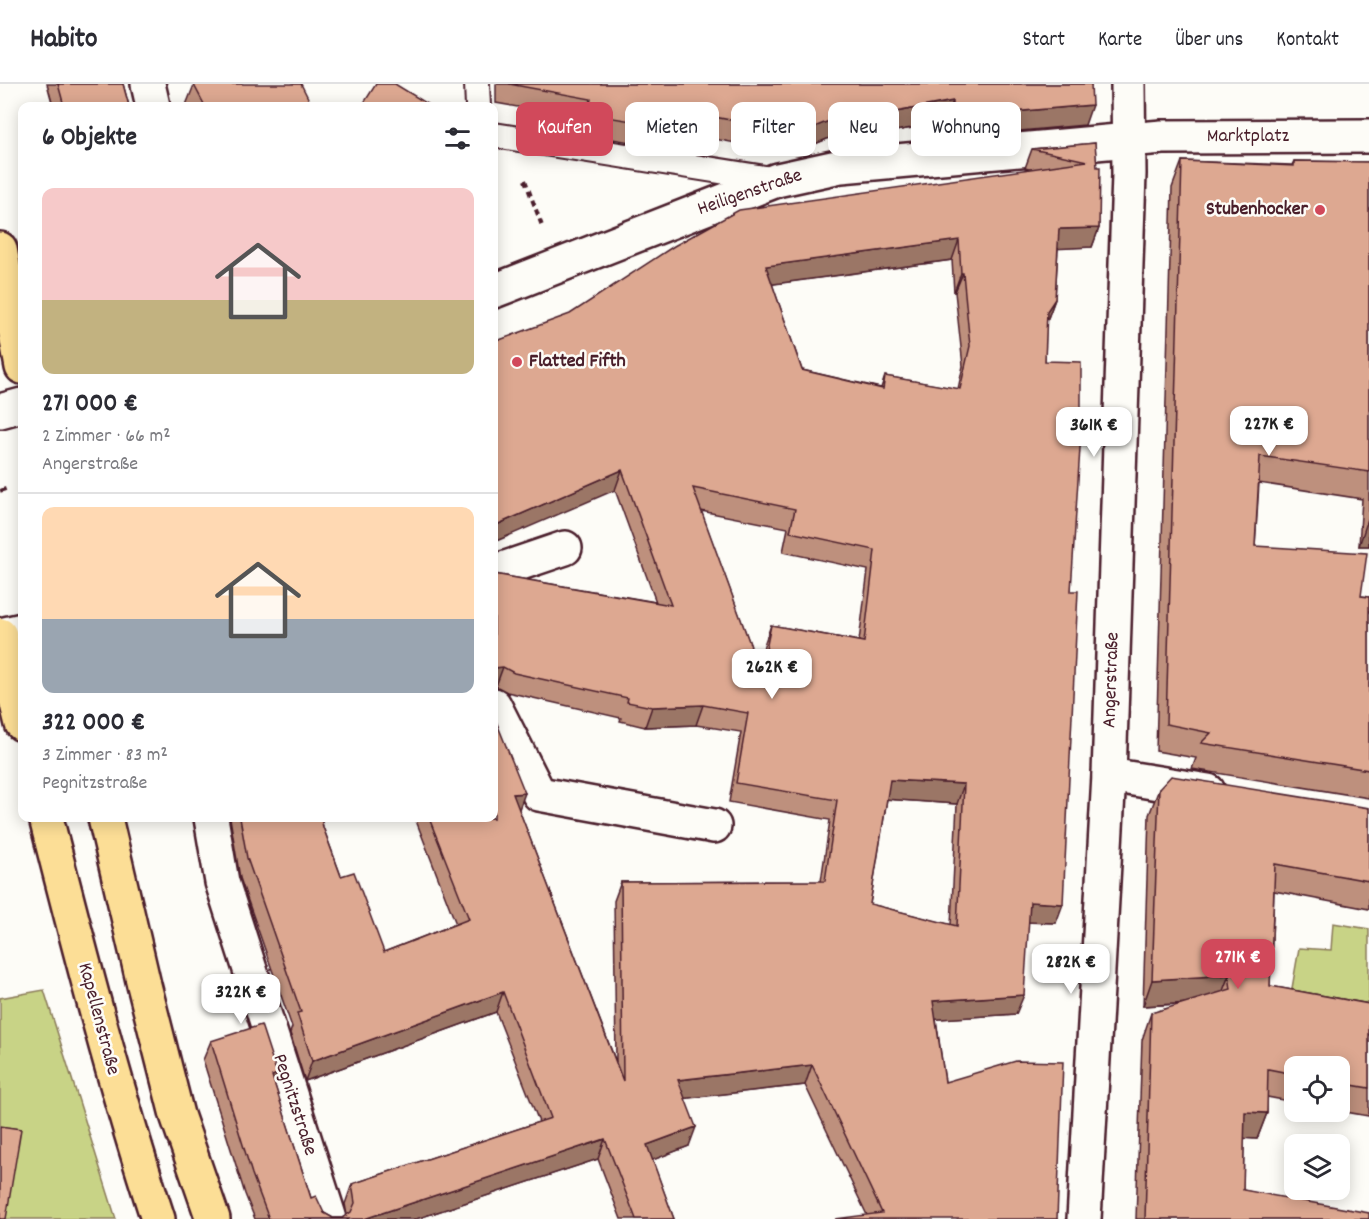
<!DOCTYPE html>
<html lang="de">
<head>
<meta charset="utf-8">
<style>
	body { margin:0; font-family:Dekko,sans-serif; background:#f2f2f3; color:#2b2b33; height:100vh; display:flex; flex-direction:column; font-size:22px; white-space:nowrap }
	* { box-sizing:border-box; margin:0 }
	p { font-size:20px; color:#7c7c81 }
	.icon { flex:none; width:33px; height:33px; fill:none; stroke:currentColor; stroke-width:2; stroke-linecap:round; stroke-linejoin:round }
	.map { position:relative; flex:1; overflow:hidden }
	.details { position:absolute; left:18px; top:18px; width:480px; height:720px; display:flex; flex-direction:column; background:#fff; border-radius:12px; box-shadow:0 3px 15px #0003 }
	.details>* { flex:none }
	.guide { position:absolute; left:516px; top:18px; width:570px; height:54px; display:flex; gap:12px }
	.buttons { position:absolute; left:1284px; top:972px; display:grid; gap:12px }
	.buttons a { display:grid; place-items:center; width:66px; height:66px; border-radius:12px; background:#fff; box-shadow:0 3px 15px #0003; font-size:30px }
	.price { position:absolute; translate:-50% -51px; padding:0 14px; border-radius:12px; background:#fff; color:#222; font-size:20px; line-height:39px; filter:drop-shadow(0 2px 3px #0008) }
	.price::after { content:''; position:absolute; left:50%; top:36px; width:18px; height:14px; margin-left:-9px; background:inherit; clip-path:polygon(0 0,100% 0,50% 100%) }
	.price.selected { background:#d1495b; color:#fff }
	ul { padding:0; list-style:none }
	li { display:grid; align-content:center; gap:12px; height:318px; padding:0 24px }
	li+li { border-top:2px solid #e1e1e2 }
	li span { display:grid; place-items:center; height:186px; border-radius:12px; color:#555 }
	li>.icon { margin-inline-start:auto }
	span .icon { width:108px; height:108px; fill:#fffc; stroke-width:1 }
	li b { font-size:26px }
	h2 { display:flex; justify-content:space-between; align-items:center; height:72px; padding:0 24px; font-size:26px }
	.tag { padding:0 21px; border-radius:12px; background:#fff; box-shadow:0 3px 15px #0003; font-size:21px; line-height:54px }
	.tag.selected { background:#d1495b; color:#fff }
	header { display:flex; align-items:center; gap:36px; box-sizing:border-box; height:84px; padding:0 30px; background:#fff; border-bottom:2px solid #e1e1e2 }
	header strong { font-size:28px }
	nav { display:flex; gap:33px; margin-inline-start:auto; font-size:21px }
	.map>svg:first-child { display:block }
	.green { fill:#c8d386; stroke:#897958; stroke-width:1.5 }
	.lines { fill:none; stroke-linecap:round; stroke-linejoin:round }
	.lane-casing { stroke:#4a1f2b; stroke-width:28 }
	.street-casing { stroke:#4a1f2b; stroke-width:38 }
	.primary-casing { stroke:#4a1f2b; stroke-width:38 }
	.path { stroke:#4a1f2b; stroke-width:4; stroke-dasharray:6 4.5; stroke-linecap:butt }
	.lane { stroke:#fdfcf7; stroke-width:24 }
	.street { stroke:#fdfcf7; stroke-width:33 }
	.primary { stroke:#fcde96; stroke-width:33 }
	.wall { fill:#be907d; stroke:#4a1f2b; stroke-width:1.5; fill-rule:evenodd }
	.shaded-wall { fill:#9b7666; stroke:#4a1f2b; stroke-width:1.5 }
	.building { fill:#dda891; stroke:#4a1f2b; stroke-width:1.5; fill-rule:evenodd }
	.poi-dot { fill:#d1495b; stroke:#fdfcf7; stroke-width:2 }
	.labels { text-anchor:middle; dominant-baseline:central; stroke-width:5; stroke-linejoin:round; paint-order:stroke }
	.street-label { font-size:20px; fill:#4a1f2b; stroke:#fdfcf7 }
	.poi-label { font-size:20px; font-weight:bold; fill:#4a1f2b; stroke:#fdfcf7; text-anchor:end }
</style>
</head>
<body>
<header>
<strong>Habito</strong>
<nav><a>Start</a><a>Karte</a><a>Über uns</a><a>Kontakt</a></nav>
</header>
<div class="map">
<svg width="1369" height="1135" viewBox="0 0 1369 1135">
	<rect width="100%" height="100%" fill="#fdfcf7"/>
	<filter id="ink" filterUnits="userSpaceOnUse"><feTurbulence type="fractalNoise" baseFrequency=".0167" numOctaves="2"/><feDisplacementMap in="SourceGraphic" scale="12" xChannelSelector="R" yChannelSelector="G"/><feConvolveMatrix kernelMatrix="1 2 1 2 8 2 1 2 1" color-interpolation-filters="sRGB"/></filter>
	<g filter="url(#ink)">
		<g class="green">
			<polygon points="1333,839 1369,845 1369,927 1291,910 1299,864 1331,866"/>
			<polygon points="44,906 116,1135 0,1135 0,914"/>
		</g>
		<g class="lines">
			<g class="lane-casing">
				<g id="lane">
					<polyline points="477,0 478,22"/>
					<polyline points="494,51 777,96"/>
				</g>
			</g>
			<g class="street-casing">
				<g id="street">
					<polyline points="148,0 153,22"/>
					<polyline points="494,207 777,96 841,82 1162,53 1369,52"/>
					<polyline points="0,327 22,321"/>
					<polyline points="494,488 565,464"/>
					<polyline points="0,551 22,546"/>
					<polyline points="494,621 539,710 714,742"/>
					<polyline points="1109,691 1208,707"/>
					<polyline points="211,734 222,798 330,1135"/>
					<polyline points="1084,1135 1109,691 1129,90 1128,0"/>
				</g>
			</g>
			<g class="primary-casing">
				<g id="primary">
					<polyline points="0,165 22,283"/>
					<polyline points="0,551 22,640"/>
					<path d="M 46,734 C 80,868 115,1003 158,1135"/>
					<polyline points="105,734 144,901 177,1031 213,1135"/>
				</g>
			</g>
			<g class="path">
				<polyline points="525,96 542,142"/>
				<polyline points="0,407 8,404"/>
			</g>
			<use href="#lane" class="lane"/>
			<use href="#street" class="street"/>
			<use href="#primary" class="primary"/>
		</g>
		<g class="wall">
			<polygon points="47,0 123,0 129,22 53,22"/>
			<polygon points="496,0 1091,0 1085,41 946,54 945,38 873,51 849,46 805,64 785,68 704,53 699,69 581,50 584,35 496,19"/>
			<polygon points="194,1 312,22 187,22 186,21"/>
			<path d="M 1095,59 L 1099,144 L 1092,163 L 1058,164 L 1055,215 L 1048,234 L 1046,237 L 1045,277 L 1071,507 L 1056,839 L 1028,838 L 1016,930 L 936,935 L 945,998 L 1057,1135 L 867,1131 L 805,1001 L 685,1014 L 689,1062 L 652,1076 L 674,1135 L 621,1135 L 598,1075 L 416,1135 L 255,1135 L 245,1110 L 203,976 L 211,957 L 274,999 L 311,1114 L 324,1129 L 333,1134 L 342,1134 L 347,1131 L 345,1120 L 352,1100 L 539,1038 L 496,928 L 305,997 L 290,949 L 292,943 L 240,794 L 230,734 L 321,734 L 323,743 L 341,792 L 384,868 L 456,840 L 415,734 L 494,734 L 519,726 L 616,978 L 614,817 L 621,798 L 821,797 L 830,736 L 729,718 L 741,648 L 696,641 L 645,643 L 620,637 L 621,634 L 507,608 L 496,602 L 494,603 L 494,490 L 656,518 L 615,406 L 494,258 L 1029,85 L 1025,84 L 1032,65 ZM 952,176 L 954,208 L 955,208 L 963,282 L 958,305 L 885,292 L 881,304 L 802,286 L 772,200 ZM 701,427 L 788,444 L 783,468 L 868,486 L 859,557 L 771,541 L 764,561 L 759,585 ZM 887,715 L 957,720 L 951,841 L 870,820 Z"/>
			<polygon points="1182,77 1292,81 1294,77 1369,78 1369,462 1359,462 1362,415 1259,399 1255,462 1361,512 1369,513 1369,714 1192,685 1196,674 1156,667 1172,104"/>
			<polygon points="1159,705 1369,724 1369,825 1274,807 1270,902 1369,920 1369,1032 1340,1027 1340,982 1294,982 1294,1018 1267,1013 1267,1029 1257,1055 1244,1054 1243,1106 1369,1135 1136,1135 1142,956 1151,929 1184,920 1143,922 1149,731"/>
		</g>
		<g class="shaded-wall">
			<polygon points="953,17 945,38 873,51 880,31"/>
			<polygon points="1092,21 1085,41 946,54 953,33"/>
			<polygon points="856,26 849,46 805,64 785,68 793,48"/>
			<polygon points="1099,144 1092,163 1052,165 1059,145"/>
			<polygon points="959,156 952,176 759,202 766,182"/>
			<polygon points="961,189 963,189 955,208 954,208"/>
			<polygon points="1055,215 1048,234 1039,246 1047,227"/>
			<polygon points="622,386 615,406 494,458 494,442"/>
			<polygon points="1368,435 1369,462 1359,462"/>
			<polygon points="503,583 496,602 494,603 494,584"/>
			<polygon points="703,621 696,641 645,643 652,623"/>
			<polygon points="890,696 964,700 957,720 883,715"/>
			<polygon points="525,709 518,728 513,710"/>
			<polygon points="1030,818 1063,820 1056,839 1023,838"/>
			<polygon points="1229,891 1219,917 1143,922 1152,896"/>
			<polygon points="503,908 496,928 305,997 312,977"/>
			<polygon points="1024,911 1016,930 926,936 933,917"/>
			<polygon points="812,981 805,1001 671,1016 678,996"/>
			<polygon points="277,990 270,1010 272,992"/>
			<polygon points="1245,1028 1267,1029 1257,1055 1235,1054"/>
			<polygon points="696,1043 689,1062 640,1081 647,1061"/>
			<polygon points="605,1055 598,1075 416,1135 364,1135"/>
		</g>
		<g class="building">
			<polygon points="58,0 123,0 129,22 64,22"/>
			<polygon points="196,0 301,0 312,22 205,22 194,1"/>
			<polygon points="376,0 395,0 431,22 362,22"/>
			<polygon points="509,0 1091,0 1092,21 953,33 953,17 880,31 856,26 812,44 793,48 709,32 706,49 588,30 591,15"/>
			<path d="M 1095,59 L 1097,83 L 1100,83 L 1099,144 L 1059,145 L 1055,215 L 1047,227 L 1045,277 L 1081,278 L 1081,348 L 1071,507 L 1078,507 L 1063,820 L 1030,818 L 1024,911 L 933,917 L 945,998 L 1016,977 L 1063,978 L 1057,1135 L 835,1135 L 882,1129 L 812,981 L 678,996 L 696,1043 L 647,1061 L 674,1135 L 636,1135 L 605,1055 L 364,1135 L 269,1135 L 252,1090 L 211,957 L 261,941 L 277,990 L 272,992 L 311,1114 L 316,1112 L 324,1129 L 333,1134 L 342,1134 L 351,1128 L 355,1119 L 352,1100 L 551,1034 L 503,908 L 312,977 L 297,929 L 301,928 L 247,774 L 240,734 L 321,734 L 323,743 L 341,792 L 354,788 L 384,868 L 469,835 L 429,734 L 494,734 L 494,632 L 525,709 L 513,710 L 623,997 L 621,798 L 825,797 L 837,716 L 736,699 L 748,629 L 703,621 L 652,623 L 627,618 L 628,614 L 514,589 L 503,583 L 494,584 L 494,490 L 671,521 L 622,386 L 494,442 L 494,258 L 570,230 L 674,162 L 739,126 L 1087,77 L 1032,65 ZM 959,156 L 961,189 L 963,189 L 970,262 L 960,305 L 885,292 L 883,305 L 802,286 L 766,182 ZM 693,404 L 795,425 L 790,448 L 875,466 L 864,558 L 771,541 L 761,590 ZM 890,696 L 964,700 L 957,842 L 870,820 Z"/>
			<polygon points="1182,77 1294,82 1294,77 1369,78 1369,388 1260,372 1255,462 1367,469 1361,512 1369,513 1369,686 1201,659 1211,649 1166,640"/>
			<polygon points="1171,692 1369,724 1369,797 1275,780 1270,902 1369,920 1369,1004 1340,999 1340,982 1294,982 1294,990 1268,985 1267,1029 1245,1028 1243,1106 1369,1129 1369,1135 1145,1135 1151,929 1231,905 1229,891 1152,896 1159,705"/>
			<polygon points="0,1042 21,1045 6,1135 0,1135"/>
		</g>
	</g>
	<g class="poi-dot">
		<circle cx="1320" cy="126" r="6"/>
		<circle cx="517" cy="278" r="6"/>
	</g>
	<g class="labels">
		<g class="street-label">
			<text x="1248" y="53">Marktplatz</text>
			<text transform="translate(750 109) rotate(-19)">Heiligenstraße</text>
			<text transform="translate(1112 596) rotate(-88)">Angerstraße</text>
			<text transform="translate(98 935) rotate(75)">Kapellenstraße</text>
			<text transform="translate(294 1021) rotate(72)">Pegnitzstraße</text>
		</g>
		<g class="poi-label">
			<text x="1308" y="126">Stubenhocker</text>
			<text x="529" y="278" text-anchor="start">Flatted Fifth</text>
		</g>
	</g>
</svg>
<div class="buttons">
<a><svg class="icon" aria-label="locate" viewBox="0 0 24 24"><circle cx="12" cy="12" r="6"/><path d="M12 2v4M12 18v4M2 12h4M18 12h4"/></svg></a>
<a><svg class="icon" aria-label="layers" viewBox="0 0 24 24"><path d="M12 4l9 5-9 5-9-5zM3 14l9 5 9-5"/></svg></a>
</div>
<b class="price" style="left:1269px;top:373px">227K €</b>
<b class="price" style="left:1094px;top:374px">361K €</b>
<b class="price" style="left:772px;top:616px">262K €</b>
<b class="price selected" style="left:1238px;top:906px">271K €</b>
<b class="price" style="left:1071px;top:911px">282K €</b>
<b class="price" style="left:241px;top:941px">322K €</b>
<div class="guide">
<a class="tag selected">Kaufen</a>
<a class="tag">Mieten</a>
<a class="tag">Filter</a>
<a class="tag">Neu</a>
<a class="tag">Wohnung</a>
</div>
<section class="details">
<h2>6 Objekte<svg class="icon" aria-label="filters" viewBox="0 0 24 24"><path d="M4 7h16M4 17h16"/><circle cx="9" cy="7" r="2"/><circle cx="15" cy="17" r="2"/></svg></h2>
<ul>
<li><span style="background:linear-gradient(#f6c9c9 60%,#c2b280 0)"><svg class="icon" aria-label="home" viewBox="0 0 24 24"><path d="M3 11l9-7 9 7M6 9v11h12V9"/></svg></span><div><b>271 000 €</b><p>2 Zimmer · 66 m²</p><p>Angerstraße</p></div></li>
<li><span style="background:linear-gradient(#ffd9b3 60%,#9aa5b1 0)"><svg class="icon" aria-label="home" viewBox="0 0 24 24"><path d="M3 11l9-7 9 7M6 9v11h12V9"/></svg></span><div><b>322 000 €</b><p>3 Zimmer · 83 m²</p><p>Pegnitzstraße</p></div></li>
</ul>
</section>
</div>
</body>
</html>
